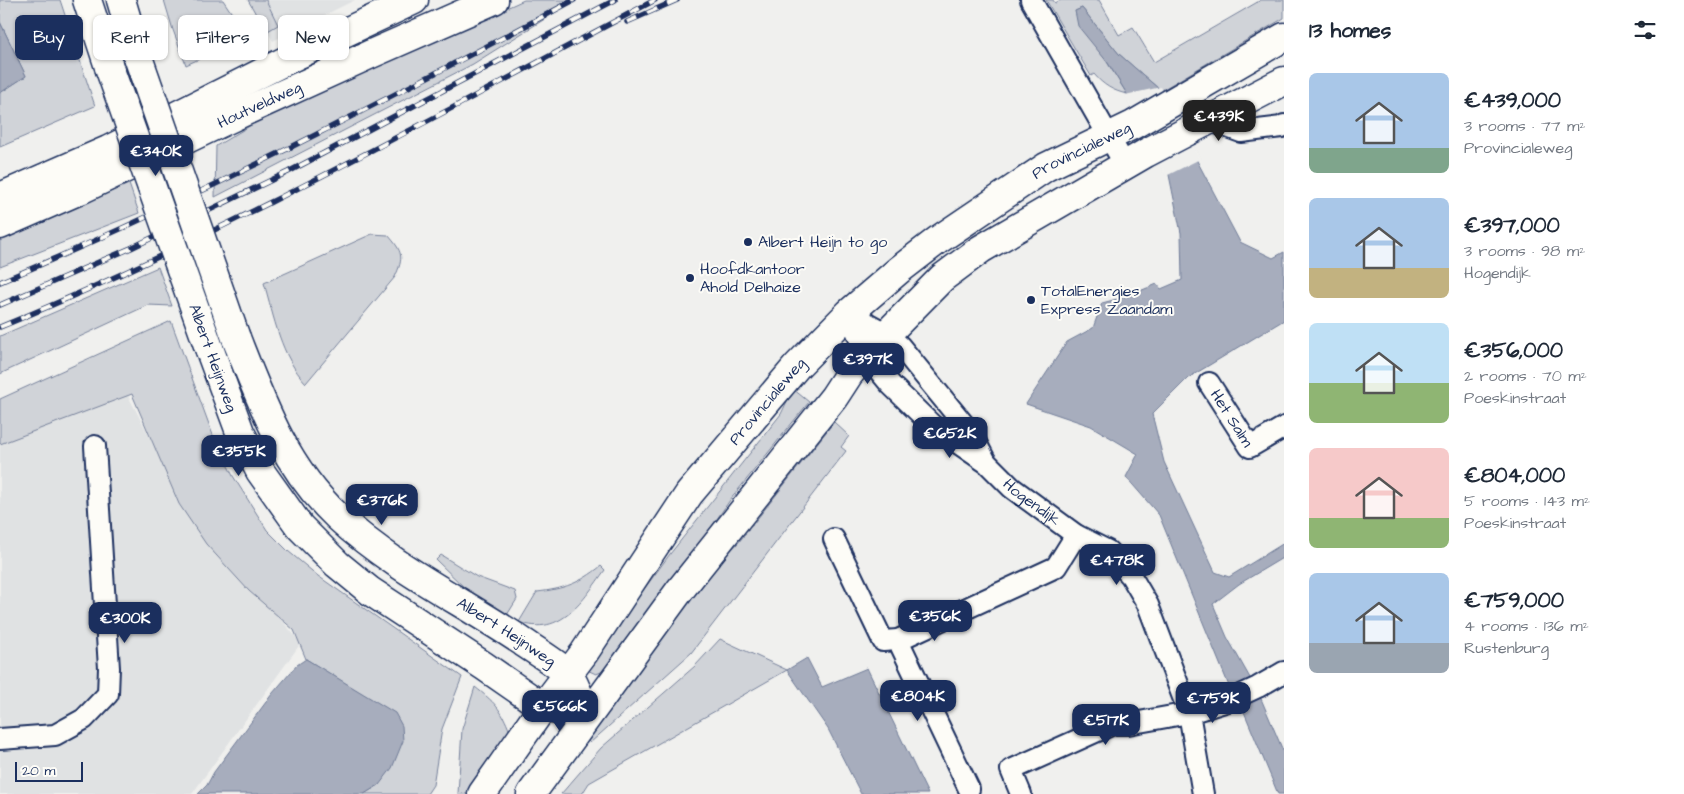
<!DOCTYPE html>
<html lang="en">
<head>
<meta charset="utf-8">
<style>
	body { margin:0; font-family:"Architects Daughter",sans-serif; background:#f6f6f7; color:#1f2937; height:100vh; display:flex; flex-direction:column; font-size:19px; white-space:nowrap }
	* { box-sizing:border-box; margin:0 }
	p { font-size:16px; color:#747a83 }
	.icon { flex:none; width:28px; height:28px; fill:none; stroke:currentColor; stroke-width:2; stroke-linecap:round; stroke-linejoin:round }
	.map { position:relative; flex:1; overflow:hidden }
	.panel { display:flex; flex-direction:column; background:#fff; width:400px }
	.panel>* { flex:none }
	.banner { position:absolute; left:15px; top:15px; width:475px; height:45px; display:flex; gap:10px }
	.scale { position:absolute; left:15px; bottom:12px; width:68px; box-sizing:border-box; padding-left:5px; border:2px solid #1b2f5e; border-top:0; font-size:14px; line-height:18px; white-space:nowrap; color:#1b2f5e; -webkit-text-stroke:4px #fdfcf7; paint-order:stroke }
	.price { position:absolute; translate:-50% -42px; padding:0 11px; border-radius:10px; background:#1b2f5e; color:#fff; font-size:16px; line-height:32px; filter:drop-shadow(0 1px 2px #0008) }
	.price::after { content:''; position:absolute; left:50%; top:30px; width:15px; height:11px; margin-left:-8px; background:inherit; clip-path:polygon(0 0,100% 0,50% 100%) }
	.price.selected { background:#222; color:#fff }
	ul { padding:0; list-style:none }
	li { display:flex; align-items:center; gap:15px; height:125px; padding:0 25px }
	li span { display:grid; place-items:center; flex:none; width:140px; height:100px; border-radius:8px; color:#555 }
	li>.icon { margin-inline-start:auto }
	span .icon { width:60px; height:60px; fill:#fffc; stroke-width:1 }
	li b { font-size:21px }
	h2 { display:flex; justify-content:space-between; align-items:center; height:60px; padding:0 25px; font-size:21px }
	.chip { padding:0 18px; border-radius:8px; background:#fff; box-shadow:0 1px 4px #0004; font-size:18px; line-height:45px }
	.chip.selected { background:#1b2f5e; color:#fff }
	main { display:flex; flex:1; min-height:0 }
	.map>svg:first-child { display:block }
	.built { fill:#e0e2e3 }
	.green { fill:#d0d3d8; stroke:#76819b }
	.water { fill:#a7adbd; stroke:#6f7b97 }
	.pier { fill:#f0f0ee }
	.lines { fill:none; stroke-linecap:round; stroke-linejoin:round }
	.street-casing { stroke:#1b2f5e; stroke-width:24 }
	.secondary-casing { stroke:#1b2f5e; stroke-width:31 }
	.primary-casing { stroke:#1b2f5e; stroke-width:31 }
	.street { stroke:#fdfcf7; stroke-width:20 }
	.secondary { stroke:#fdfcf7; stroke-width:28 }
	.primary { stroke:#fdfcf7; stroke-width:28 }
	.rail-casing { stroke:#1b2f5e; stroke-width:5.5 }
	.rail { stroke:#fdfcf7; stroke-width:4; stroke-dasharray:11; stroke-linecap:butt }
	.secondary-bridge-casing { stroke:#1b2f5e; stroke-width:31; stroke-linecap:butt }
	.secondary-bridge { stroke:#fdfcf7; stroke-width:28 }
	.poi-dot { fill:#1b2f5e; stroke:#fdfcf7; stroke-width:2 }
	.labels { text-anchor:middle; dominant-baseline:central; stroke-width:4; stroke-linejoin:round; paint-order:stroke }
	.street-label { font-size:16px; fill:#1b2f5e; stroke:#fdfcf7 }
	.poi-label { font-size:16px; fill:#1b2f5e; stroke:#fdfcf7; text-anchor:start }
</style>
</head>
<body>
<main>
<div class="map">
<svg width="1284" height="794" viewBox="0 0 1284 794">
	<rect width="100%" height="100%" fill="#f0f0ee"/>
	<filter id="ink" filterUnits="userSpaceOnUse"><feTurbulence type="fractalNoise" baseFrequency=".02" numOctaves="2"/><feDisplacementMap in="SourceGraphic" scale="10" xChannelSelector="R" yChannelSelector="G"/><feConvolveMatrix kernelMatrix="1 2 1 2 8 2 1 2 1" color-interpolation-filters="sRGB"/></filter>
	<g filter="url(#ink)">
		<g class="built">
			<polygon points="249,0 355,0 273,41"/>
			<polygon points="126,392 188,509 301,643 192,794 0,794 0,438"/>
		</g>
		<g class="green">
			<polygon points="0,0 60,0 95,106 0,147 0,93 26,76 0,22"/>
			<polygon points="164,0 223,0 233,15 239,41 186,65 173,30"/>
			<polygon points="248,0 266,0 278,25 266,32"/>
			<polygon points="524,0 575,0 473,64 215,197 216,146 263,118"/>
			<path d="M 1046,0 L 1053,0 L 1055,3 L 1061,0 L 1099,0 L 1119,35 L 1133,27 L 1154,62 L 1261,0 L 1284,0 L 1284,18 L 1162,90 L 1159,89 L 1119,54 L 1082,8 L 1075,11 L 1127,94 C 1113,91 1103,85 1094,74 L 1091,76 Z"/>
			<polygon points="129,184 139,213 0,267 0,238"/>
			<path d="M 372,234 L 388,235 C 403,252 404,257 395,277 L 306,383 C 281,357 274,317 264,283 Z"/>
			<polygon points="158,267 172,306 148,305 0,374 0,336"/>
			<polygon points="171,321 214,438 233,476 267,530 288,551 318,576 462,677 442,729 433,785 427,794 364,794 379,785 395,714 306,659 294,630 249,591 206,544 179,504 132,394 0,444 0,399"/>
			<polygon points="793,389 809,402 730,500 681,571 604,671 596,674 585,669 670,554 781,414"/>
			<polygon points="834,422 849,436 841,447 846,451 691,653 590,743 586,739 712,570 738,543"/>
			<polygon points="441,555 477,577 515,591 517,599 507,615 469,592 436,560"/>
			<path d="M 601,566 L 605,570 C 584,599 561,638 519,622 L 537,592 C 564,589 580,583 601,566 Z"/>
			<polygon points="720,639 787,670 589,783 582,794 561,794 601,748 695,666"/>
			<path d="M 475,687 C 494,702 501,708 510,732 L 469,794 L 458,794 L 462,729 Z"/>
		</g>
		<g class="water">
			<polygon points="1082,8 1119,54 1159,89 1240,242 1273,258 1284,252 1284,320 1188,378 1152,414 1164,462 1215,572 1229,577 1284,543 1284,557 1239,584 1213,604 1227,637 1259,694 1284,753 1284,794 1278,794 1240,702 1229,686 1159,515 1126,477 1138,454 1091,426 1026,404 1067,342 1093,328 1102,303 1125,297 1157,284 1161,289 1182,280 1181,233 1169,175 1127,94 1108,63 1078,26 1075,11"/>
			<polygon points="0,22 26,76 0,93"/>
			<polygon points="807,658 822,687 867,668 928,794 861,794 828,729 787,670"/>
			<polygon points="306,659 395,713 402,726 403,741 392,768 379,785 364,794 198,794 207,785 214,772 272,694 297,665"/>
		</g>
		<polygon class="pier" points="1161,87 1200,159 1166,176 1125,95"/>
		<g class="lines">
			<g class="street-casing">
				<g id="street">
					<polyline points="1031,0 1125,165"/>
					<polyline points="1208,120 1241,132 1282,127 1284,125"/>
					<path id="s1" d="M 849,313 L 866,355 L 891,385 L 933,426 L 987,463 L 1012,488 L 1076,535 L 1108,551 L 1131,576 L 1148,605 L 1189,713 L 1203,794"/>
					<polyline points="849,313 887,334 900,346 971,433 985,460"/>
					<path id="s2" d="M 1209,383 L 1250,447 L 1284,427"/>
					<polyline points="834,539 883,641 898,640 1056,567 1076,535"/>
					<polyline points="898,640 969,789"/>
					<polyline points="0,739 55,735 84,719 108,694 109,668 95,446"/>
					<polyline points="1021,794 1011,770 1113,724 1128,724 1189,713 1228,701 1258,687 1284,672"/>
				</g>
			</g>
			<g class="secondary-casing">
				<g id="secondary">
					<polyline points="87,0 109,67"/>
					<polyline points="121,0 138,57"/>
					<polyline points="0,197 108,150 299,54 414,0"/>
					<path id="s3" d="M 0,225 L 80,190 L 239,114 L 371,54 L 494,0"/>
					<path id="s4" d="M 236,338 C 262,404 285,467 338,517 C 393,568 461,600 523,642 C 531,648 564,668 569,675 C 577,687 581,703 587,716"/>
					<polyline points="209,348 240,432 260,471 300,527 337,564 370,591 484,666 543,707 587,716"/>
				</g>
			</g>
			<g class="primary-casing">
				<g id="primary">
					<path id="s5" d="M 482,794 L 543,707 L 584,653 L 689,494 L 797,366 L 849,313 L 899,270 L 938,240 L 1046,167 L 1133,125 L 1284,37"/>
					<polyline points="531,794 680,590 834,397 849,374 866,355 942,278 981,249 1146,153 1284,81"/>
				</g>
			</g>
			<use href="#street" class="street"/>
			<use href="#secondary" class="secondary"/>
			<use href="#primary" class="primary"/>
			<g class="rail-casing">
				<g id="rail">
					<polyline points="627,22 677,0"/>
					<path d="M 0,282 C 197,199 386,100 574,0"/>
					<polyline points="0,305 131,248 288,172 615,0"/>
					<path d="M 0,327 C 226,234 439,114 655,0"/>
				</g>
			</g>
			<use href="#rail" class="rail"/>
			<g class="secondary-bridge-casing">
				<g id="secondary-bridge">
					<polyline points="138,57 236,338"/>
					<polyline points="109,67 209,348"/>
				</g>
			</g>
			<use href="#secondary-bridge" class="secondary-bridge"/>
		</g>
	</g>
	<g class="poi-dot">
		<circle cx="748" cy="242" r="5"/>
		<circle cx="690" cy="278" r="5"/>
		<circle cx="1031" cy="300" r="5"/>
	</g>
	<g class="labels">
		<g class="street-label">
			<text stroke="none"><textPath href="#s3" startOffset="286">Houtveldweg</textPath></text>
			<text stroke="none"><textPath href="#s5" startOffset="891">Provincialeweg</textPath></text>
			<text transform="translate(213 358) rotate(70)">Albert Heijnweg</text>
			<text stroke="none"><textPath href="#s5" startOffset="486">Provincialeweg</textPath></text>
			<text stroke="none"><textPath href="#s2" startOffset="42">Het Salm</textPath></text>
			<text stroke="none"><textPath href="#s1" startOffset="268">Hogendijk</textPath></text>
			<text stroke="none"><textPath href="#s4" startOffset="412">Albert Heijnweg</textPath></text>
		</g>
		<g class="poi-label">
			<text x="758" y="242">Albert Heijn to go</text>
			<text x="700" y="269">Hoofdkantoor<tspan x="700" dy="18">Ahold Delhaize</tspan></text>
			<text x="1041" y="291">TotalEnergies<tspan x="1041" dy="18">Express Zaandam</tspan></text>
		</g>
	</g>
</svg>
<div class="scale">20 m</div>
<b class="price selected" style="left:1219px;top:142px">€439K</b>
<b class="price" style="left:156px;top:177px">€340K</b>
<b class="price" style="left:868px;top:385px">€397K</b>
<b class="price" style="left:950px;top:459px">€652K</b>
<b class="price" style="left:239px;top:477px">€355K</b>
<b class="price" style="left:382px;top:526px">€376K</b>
<b class="price" style="left:1117px;top:586px">€478K</b>
<b class="price" style="left:935px;top:642px">€356K</b>
<b class="price" style="left:125px;top:644px">€300K</b>
<b class="price" style="left:918px;top:722px">€804K</b>
<b class="price" style="left:1213px;top:724px">€759K</b>
<b class="price" style="left:560px;top:732px">€566K</b>
<b class="price" style="left:1106px;top:746px">€517K</b>
<div class="banner">
<a class="chip selected">Buy</a>
<a class="chip">Rent</a>
<a class="chip">Filters</a>
<a class="chip">New</a>
</div>
</div>
<section class="panel">
<h2>13 homes<svg class="icon" aria-label="filters" viewBox="0 0 24 24"><path d="M4 7h16M4 17h16"/><circle cx="9" cy="7" r="2"/><circle cx="15" cy="17" r="2"/></svg></h2>
<ul>
<li><span style="background:linear-gradient(#a9c7e8 75%,#7fa58c 0)"><svg class="icon" aria-label="home" viewBox="0 0 24 24"><path d="M3 11l9-7 9 7M6 9v11h12V9"/></svg></span><div><b>€439,000</b><p>3 rooms · 77 m²</p><p>Provincialeweg</p></div></li>
<li><span style="background:linear-gradient(#a9c7e8 70%,#c2b280 0)"><svg class="icon" aria-label="home" viewBox="0 0 24 24"><path d="M3 11l9-7 9 7M6 9v11h12V9"/></svg></span><div><b>€397,000</b><p>3 rooms · 98 m²</p><p>Hogendijk</p></div></li>
<li><span style="background:linear-gradient(#bfe0f5 60%,#8fb573 0)"><svg class="icon" aria-label="home" viewBox="0 0 24 24"><path d="M3 11l9-7 9 7M6 9v11h12V9"/></svg></span><div><b>€356,000</b><p>2 rooms · 70 m²</p><p>Poeskinstraat</p></div></li>
<li><span style="background:linear-gradient(#f6c9c9 70%,#8fb573 0)"><svg class="icon" aria-label="home" viewBox="0 0 24 24"><path d="M3 11l9-7 9 7M6 9v11h12V9"/></svg></span><div><b>€804,000</b><p>5 rooms · 143 m²</p><p>Poeskinstraat</p></div></li>
<li><span style="background:linear-gradient(#a9c7e8 70%,#9aa5b1 0)"><svg class="icon" aria-label="home" viewBox="0 0 24 24"><path d="M3 11l9-7 9 7M6 9v11h12V9"/></svg></span><div><b>€759,000</b><p>4 rooms · 136 m²</p><p>Rustenburg</p></div></li>
</ul>
</section>
</main>
</body>
</html>
